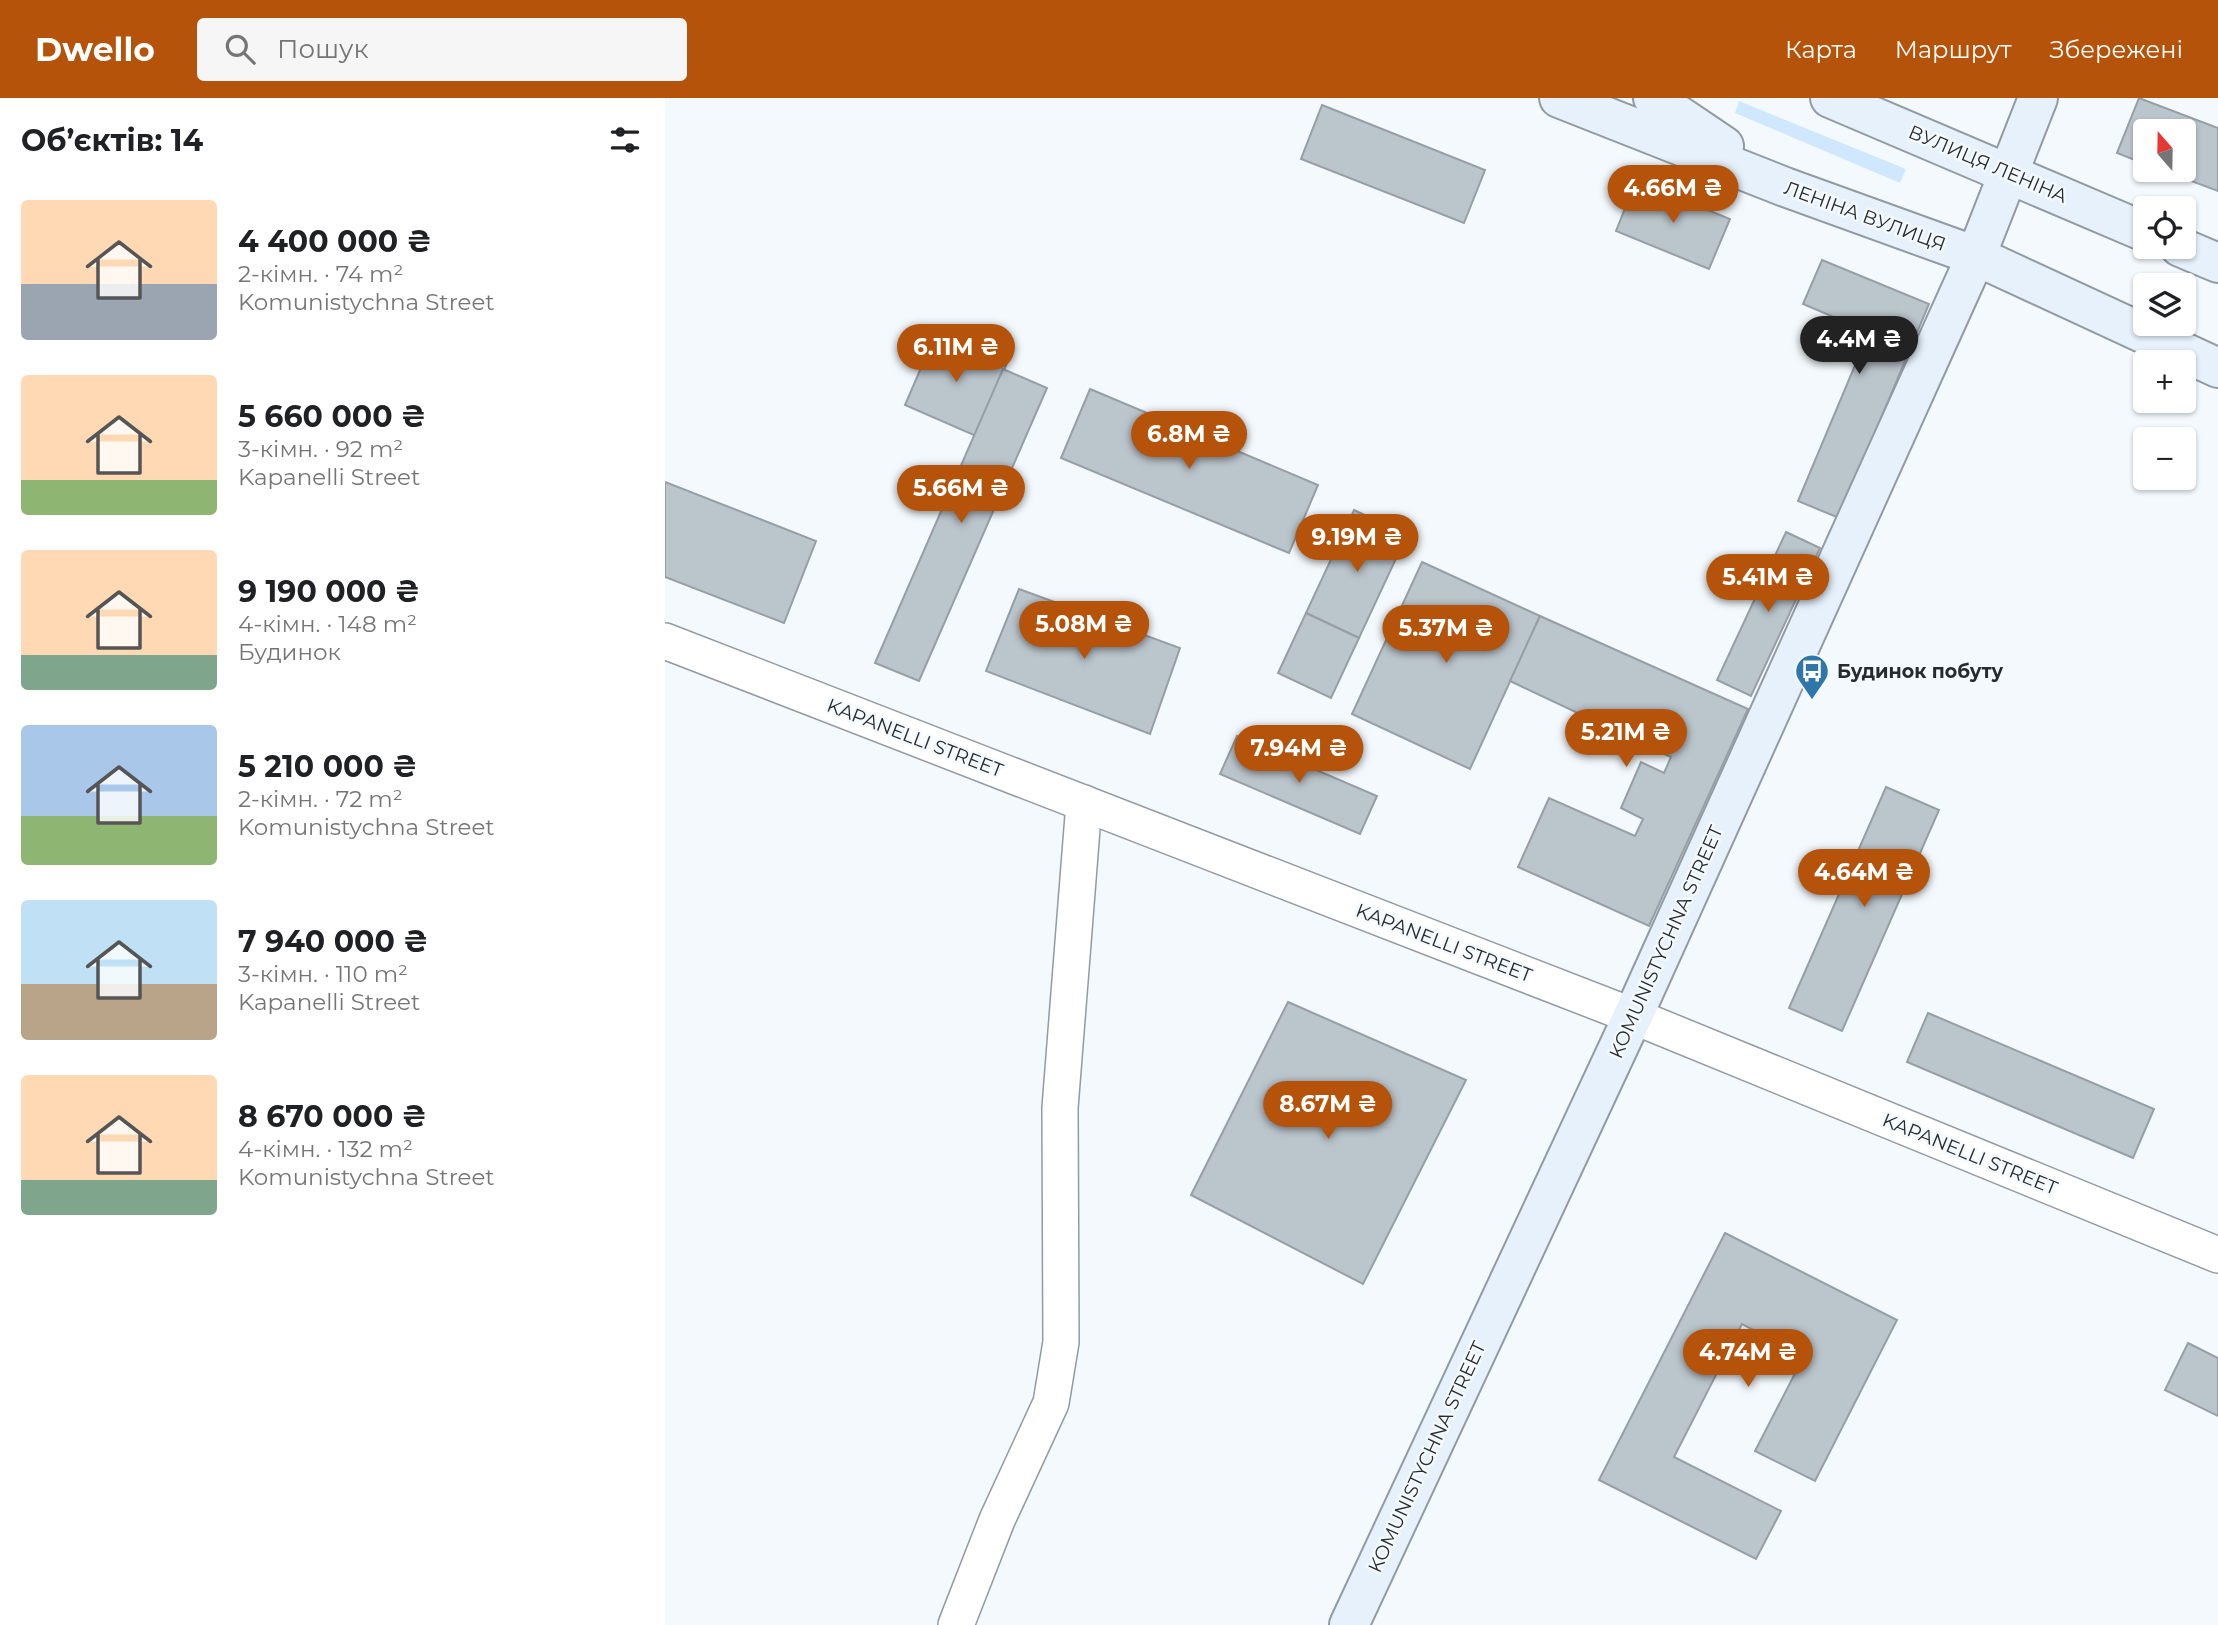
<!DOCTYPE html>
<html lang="uk">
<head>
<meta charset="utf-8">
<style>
	body { margin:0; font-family:Montserrat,sans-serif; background:#f6f6f6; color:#202124; height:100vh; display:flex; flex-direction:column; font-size:26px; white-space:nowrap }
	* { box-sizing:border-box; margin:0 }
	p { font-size:23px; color:#757577 }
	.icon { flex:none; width:38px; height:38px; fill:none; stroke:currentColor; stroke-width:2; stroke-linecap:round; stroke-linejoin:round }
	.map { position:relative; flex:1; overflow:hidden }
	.side { display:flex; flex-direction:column; background:#fff; width:665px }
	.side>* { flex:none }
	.needle { width:46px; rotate:340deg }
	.controls { position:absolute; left:1468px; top:21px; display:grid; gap:14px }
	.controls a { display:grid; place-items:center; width:63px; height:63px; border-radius:7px; background:#fff; box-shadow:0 2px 5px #0004; font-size:35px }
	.price { position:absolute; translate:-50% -60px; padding:0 16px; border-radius:24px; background:#b45309; color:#fff; font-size:23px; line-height:46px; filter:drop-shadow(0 2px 4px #0008) }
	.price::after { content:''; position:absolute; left:50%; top:42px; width:21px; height:16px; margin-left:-10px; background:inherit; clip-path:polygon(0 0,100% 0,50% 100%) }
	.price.selected { background:#222; color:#fff }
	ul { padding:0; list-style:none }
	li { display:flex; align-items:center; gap:21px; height:175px; padding:0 21px }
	li span { display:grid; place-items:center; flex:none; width:196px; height:140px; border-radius:7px; color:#555 }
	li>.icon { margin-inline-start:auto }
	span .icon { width:84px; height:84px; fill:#fffc; stroke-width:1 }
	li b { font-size:30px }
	h2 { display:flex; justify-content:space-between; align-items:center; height:84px; padding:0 21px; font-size:30px }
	header { display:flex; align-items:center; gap:42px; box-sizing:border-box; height:98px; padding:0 35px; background:#b45309; color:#fff }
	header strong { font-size:33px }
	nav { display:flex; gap:38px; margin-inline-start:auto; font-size:24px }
	.search { width:490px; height:63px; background:#f6f6f6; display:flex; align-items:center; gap:18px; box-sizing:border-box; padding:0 24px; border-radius:7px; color:#757577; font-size:26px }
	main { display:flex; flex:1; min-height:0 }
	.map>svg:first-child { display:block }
	.green { fill:#cfe8fd }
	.building { fill:#bbc5cc; stroke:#969ea6; stroke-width:2 }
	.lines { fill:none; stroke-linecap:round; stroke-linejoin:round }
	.street-casing { stroke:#929ba2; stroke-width:38 }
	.secondary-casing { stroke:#929ba2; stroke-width:42 }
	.street { stroke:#fff; stroke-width:35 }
	.secondary { stroke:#e6f1fb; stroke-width:38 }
	.labels { text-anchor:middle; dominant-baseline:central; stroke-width:5; stroke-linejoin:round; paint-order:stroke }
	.street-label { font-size:19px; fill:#272b2e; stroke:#f3f9fd }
	.poi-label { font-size:19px; font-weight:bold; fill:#272b2e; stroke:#f3f9fd; text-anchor:start }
</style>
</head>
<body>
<header>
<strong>Dwello</strong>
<div class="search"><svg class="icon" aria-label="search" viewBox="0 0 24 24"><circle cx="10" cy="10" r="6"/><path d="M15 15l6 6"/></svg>Пошук</div>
<nav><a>Карта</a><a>Маршрут</a><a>Збережені</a></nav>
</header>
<main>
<section class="side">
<h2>Об’єктів: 14<svg class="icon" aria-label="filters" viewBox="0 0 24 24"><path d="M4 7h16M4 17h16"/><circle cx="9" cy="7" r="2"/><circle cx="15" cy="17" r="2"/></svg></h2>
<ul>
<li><span style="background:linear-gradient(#ffd9b3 60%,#9aa5b1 0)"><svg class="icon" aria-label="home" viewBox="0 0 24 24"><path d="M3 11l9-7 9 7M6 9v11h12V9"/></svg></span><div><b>4 400 000 ₴</b><p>2-кімн. · 74 m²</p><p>Komunistychna Street</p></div></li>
<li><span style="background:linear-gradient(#ffd9b3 75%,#8fb573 0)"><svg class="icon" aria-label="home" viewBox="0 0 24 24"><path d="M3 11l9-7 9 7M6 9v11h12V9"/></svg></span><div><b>5 660 000 ₴</b><p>3-кімн. · 92 m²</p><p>Kapanelli Street</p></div></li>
<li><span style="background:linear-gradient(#ffd9b3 75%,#7fa58c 0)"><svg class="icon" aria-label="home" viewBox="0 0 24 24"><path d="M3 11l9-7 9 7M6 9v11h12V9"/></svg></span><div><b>9 190 000 ₴</b><p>4-кімн. · 148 m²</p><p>Будинок</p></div></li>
<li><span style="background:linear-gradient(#a9c7e8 65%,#8fb573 0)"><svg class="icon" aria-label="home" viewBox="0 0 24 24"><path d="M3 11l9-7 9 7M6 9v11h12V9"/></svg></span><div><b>5 210 000 ₴</b><p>2-кімн. · 72 m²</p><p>Komunistychna Street</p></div></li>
<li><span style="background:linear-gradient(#bfe0f5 60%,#b9a48a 0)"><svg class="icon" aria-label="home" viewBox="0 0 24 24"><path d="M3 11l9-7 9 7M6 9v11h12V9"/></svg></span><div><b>7 940 000 ₴</b><p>3-кімн. · 110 m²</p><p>Kapanelli Street</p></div></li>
<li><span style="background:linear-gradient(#ffd9b3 75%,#7fa58c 0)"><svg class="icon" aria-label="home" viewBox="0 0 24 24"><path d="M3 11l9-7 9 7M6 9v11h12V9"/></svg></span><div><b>8 670 000 ₴</b><p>4-кімн. · 132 m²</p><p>Komunistychna Street</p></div></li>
</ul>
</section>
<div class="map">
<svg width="1553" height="1527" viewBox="0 0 1553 1527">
	<rect width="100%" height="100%" fill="#f3f9fd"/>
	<polygon class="green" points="1074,3 1241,71 1235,85 1070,15"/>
	<g class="building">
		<polygon points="1474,0 1553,30 1553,93 1497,72 1519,72 1519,33 1480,33 1480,66 1452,55"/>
		<polygon points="657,7 820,72 799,125 636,61"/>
		<polygon points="971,83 1065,121 1044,171 951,133"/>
		<polygon points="1157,162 1264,206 1174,420 1133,403 1204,234 1138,206"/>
		<polygon points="271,235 342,265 311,338 240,307"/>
		<polygon points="338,271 382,290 254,583 210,565"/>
		<polygon points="425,291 653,387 624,455 396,360"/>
		<polygon points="0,384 151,443 119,525 0,479"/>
		<polygon points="689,412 742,437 694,540 641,515"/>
		<polygon points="1121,434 1155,450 1086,598 1052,582"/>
		<polygon points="757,464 875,518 805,671 687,616"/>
		<polygon points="354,491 515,550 485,636 321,573"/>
		<polygon points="641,515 694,540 666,600 613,575"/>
		<polygon points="875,518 1083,611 984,828 853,769 884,700 970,738 978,721 956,710 976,664 999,675 1006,659 845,583"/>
		<polygon points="572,638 712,698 695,736 555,676"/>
		<polygon points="1221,689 1274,712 1177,933 1124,910"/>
		<polygon points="623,904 801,982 698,1186 526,1097"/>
		<polygon points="1263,915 1489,1011 1468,1060 1242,964"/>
		<polygon points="1060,1135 1232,1222 1150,1383 1090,1353 1139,1258 1077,1226 1009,1359 1116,1413 1091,1461 934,1382"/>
		<polygon points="1523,1245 1553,1260 1553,1318 1500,1292"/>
	</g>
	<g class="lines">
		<g class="street-casing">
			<g id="street">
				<polyline points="0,543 968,918 1553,1157"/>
				<polyline points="291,1527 332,1422 386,1305 396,1244 395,1010 419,705"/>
			</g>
		</g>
		<g class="secondary-casing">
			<g id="secondary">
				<polyline points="894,0 1120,89 1311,158 1553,270"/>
				<polyline points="988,0 1059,48"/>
				<polyline points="1165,0 1480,134"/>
				<polyline points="1515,149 1553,165"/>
				<polyline points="684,1527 968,918 1311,158 1373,0"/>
			</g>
		</g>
		<use href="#street" class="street"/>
		<use href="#secondary" class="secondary"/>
	</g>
	<defs>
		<g id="bus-pin" transform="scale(1.75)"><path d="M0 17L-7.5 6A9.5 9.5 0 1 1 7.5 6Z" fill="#2f77ab" stroke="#f3f9fd"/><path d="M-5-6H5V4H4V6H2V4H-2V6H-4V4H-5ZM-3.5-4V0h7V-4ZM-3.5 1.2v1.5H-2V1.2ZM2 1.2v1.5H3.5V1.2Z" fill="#fff"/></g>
	</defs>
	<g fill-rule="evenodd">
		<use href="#bus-pin" x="1147" y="573"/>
	</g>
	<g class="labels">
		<g class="street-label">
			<text transform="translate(1323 66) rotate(23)">ВУЛИЦЯ ЛЕНІНА</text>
			<text transform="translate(1200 118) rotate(20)">ЛЕНІНА ВУЛИЦЯ</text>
			<text transform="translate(250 640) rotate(21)">KAPANELLI STREET</text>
			<text transform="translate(1001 844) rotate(-66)">KOMUNISTYCHNA STREET</text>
			<text transform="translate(779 845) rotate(21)">KAPANELLI STREET</text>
			<text transform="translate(1305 1056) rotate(22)">KAPANELLI STREET</text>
			<text transform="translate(762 1359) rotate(-65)">KOMUNISTYCHNA STREET</text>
		</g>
		<g class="poi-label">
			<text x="1172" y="573">Будинок побуту</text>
		</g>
	</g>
</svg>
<div class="controls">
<a><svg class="needle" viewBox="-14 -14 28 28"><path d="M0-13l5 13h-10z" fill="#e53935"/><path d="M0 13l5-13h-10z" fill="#757577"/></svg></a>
<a><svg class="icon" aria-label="locate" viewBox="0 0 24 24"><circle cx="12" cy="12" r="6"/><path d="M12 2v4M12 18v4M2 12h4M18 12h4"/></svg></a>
<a><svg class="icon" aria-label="layers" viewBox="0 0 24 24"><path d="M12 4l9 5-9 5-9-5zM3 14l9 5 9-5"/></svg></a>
<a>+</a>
<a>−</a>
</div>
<b class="price" style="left:1008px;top:127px">4.66M ₴</b>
<b class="price selected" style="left:1194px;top:278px">4.4M ₴</b>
<b class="price" style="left:291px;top:286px">6.11M ₴</b>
<b class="price" style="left:524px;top:373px">6.8M ₴</b>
<b class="price" style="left:296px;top:427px">5.66M ₴</b>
<b class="price" style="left:692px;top:476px">9.19M ₴</b>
<b class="price" style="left:1103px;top:516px">5.41M ₴</b>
<b class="price" style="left:419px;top:563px">5.08M ₴</b>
<b class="price" style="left:781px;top:567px">5.37M ₴</b>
<b class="price" style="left:961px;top:671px">5.21M ₴</b>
<b class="price" style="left:634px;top:687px">7.94M ₴</b>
<b class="price" style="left:1199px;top:811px">4.64M ₴</b>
<b class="price" style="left:663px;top:1043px">8.67M ₴</b>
<b class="price" style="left:1083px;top:1291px">4.74M ₴</b>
</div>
</main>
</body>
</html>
